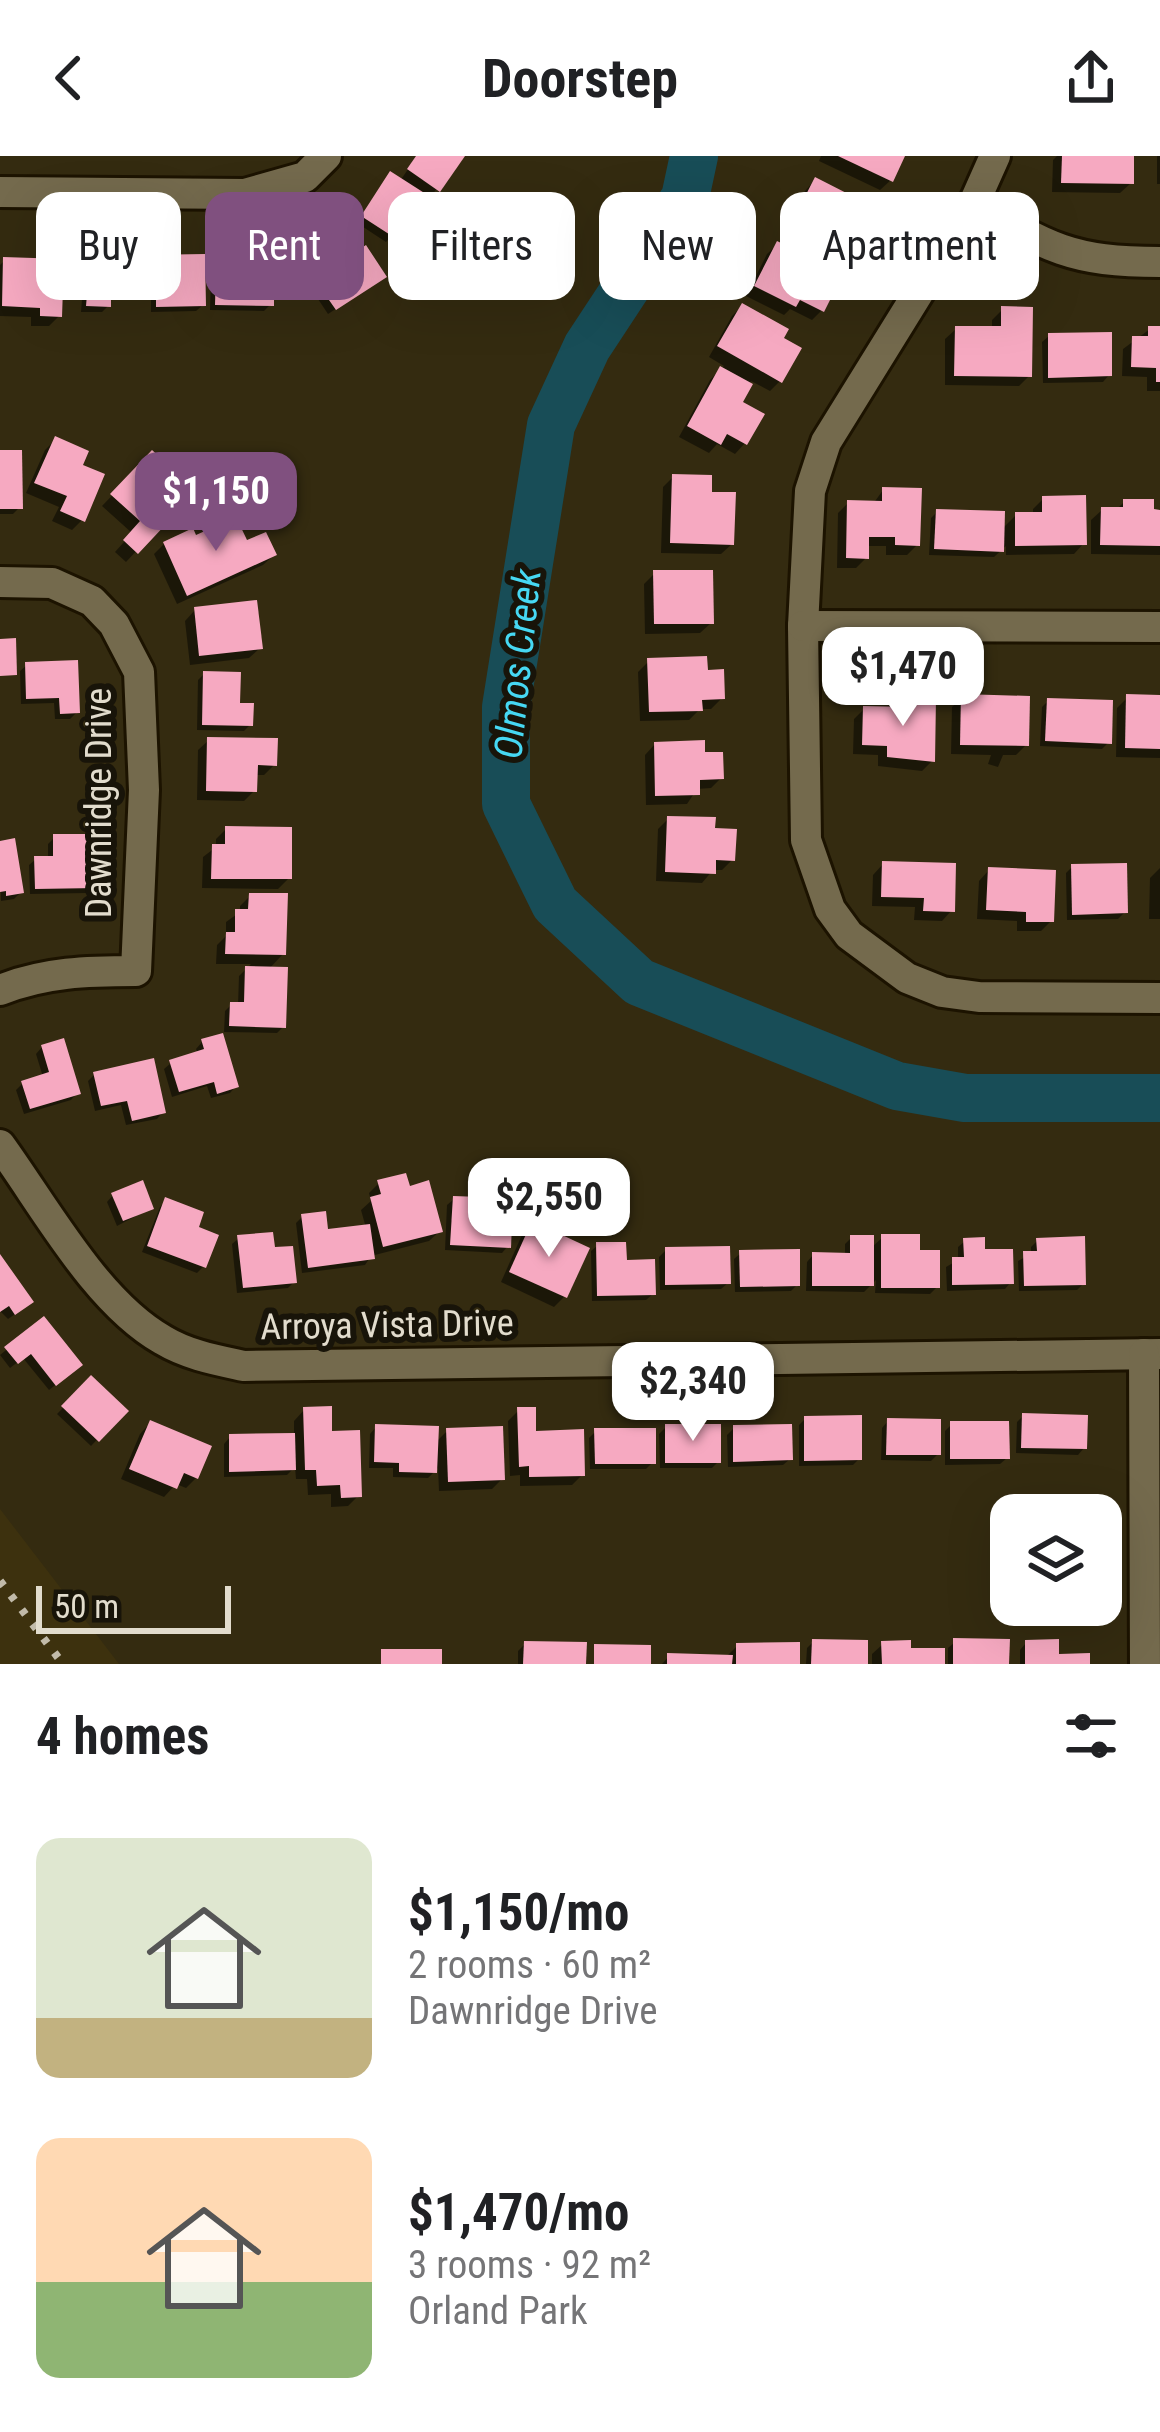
<!DOCTYPE html>
<html lang="en">
<head>
<meta charset="utf-8">
<style>
	body { margin:0; font-family:"Roboto Condensed",sans-serif; background:#f2f2f2; color:#202124; height:100vh; display:flex; flex-direction:column; font-size:45px; white-space:nowrap }
	* { box-sizing:border-box; margin:0 }
	p { font-size:39px; color:#757577 }
	.icon { flex:none; width:66px; height:66px; fill:none; stroke:currentColor; stroke-width:2; stroke-linecap:round; stroke-linejoin:round }
	.map { position:relative; height:1508px; overflow:hidden }
	.details { display:flex; flex-direction:column; background:#fff; flex:1 }
	.details>* { flex:none }
	.top-card { position:absolute; left:36px; top:36px; width:1089px; height:108px; display:flex; gap:24px }
	.tools { position:absolute; left:990px; top:1338px; display:grid; gap:24px }
	.tools a { display:grid; place-items:center; width:132px; height:132px; border-radius:24px; background:#fff; box-shadow:0 12px 48px #0002; font-size:60px }
	.scale { position:absolute; left:36px; bottom:30px; width:195px; box-sizing:border-box; padding-left:12px; border:6px solid #e2dccd; border-top:0; font-size:33px; line-height:42px; white-space:nowrap; color:#e2dccd; -webkit-text-stroke:9px #181409; paint-order:stroke }
	.price { position:absolute; translate:-50% -102px; padding:0 27px; border-radius:24px; background:#fff; color:#222; font-size:39px; line-height:78px; filter:drop-shadow(0 3px 6px #0008) }
	.price::after { content:''; position:absolute; left:50%; top:72px; width:36px; height:27px; margin-left:-18px; background:inherit; clip-path:polygon(0 0,100% 0,50% 100%) }
	.price.current { background:#80507f; color:#fff }
	ul { padding:0; list-style:none }
	li { display:flex; align-items:center; gap:36px; height:300px; padding:0 36px }
	li span { display:grid; place-items:center; flex:none; width:336px; height:240px; border-radius:24px; color:#555 }
	li>.icon { margin-inline-start:auto }
	span .icon { width:144px; height:144px; fill:#fffc; stroke-width:1 }
	li b { font-size:51px }
	h2 { display:flex; justify-content:space-between; align-items:center; height:144px; padding:0 36px; font-size:51px }
	.pill { padding:0 42px; border-radius:24px; background:#fff; box-shadow:0 12px 48px #0002; font-size:42px; line-height:108px }
	.pill.current { background:#80507f; color:#fff }
	header { display:flex; justify-content:space-between; align-items:center; height:156px; padding:0 36px; background:#fff; font-size:54px; font-weight:700 }
	.map>svg:first-child { display:block }
	.built { fill:#3d310e }
	.shadow { fill:#0007 }
	.lines { fill:none; stroke-linecap:round; stroke-linejoin:round }
	.river { stroke:#184d57; stroke-width:48 }
	.building { fill:#f6a9c1 }
	.minor-casing { stroke:#1c1300; stroke-width:36 }
	.minor { stroke:#746a4d; stroke-width:30 }
	.rail { stroke:#c1baa9; stroke-width:8; stroke-dasharray:6 12; stroke-linecap:butt }
	.labels { text-anchor:middle; dominant-baseline:central; stroke-width:12; stroke-linejoin:round; paint-order:stroke }
	.street-label { font-size:36px; fill:#e2dccd; stroke:#181409 }
	.water-label { font-size:39px; font-style:italic; fill:#46d8f3; stroke:#181409 }
</style>
</head>
<body>
<header><svg class="icon" aria-label="back" viewBox="0 0 24 24"><path d="M15 5l-7 7 7 7"/></svg>Doorstep<svg class="icon" aria-label="share" viewBox="0 0 24 24"><path d="M12 15V3M7 8l5-5 5 5M5 13v7h14v-7"/></svg></header>
<div class="map">
<svg width="1160" height="1508" viewBox="0 0 1160 1508">
	<rect width="100%" height="100%" fill="#342b10"/>
	<polygon class="built" points="0,1353 13,1370 119,1508 0,1508"/>
	<g class="shadow">
		<polygon points="417,0 461,0 429,43 417,78 411,85 396,75 386,86 357,67 384,25 400,25"/>
		<polygon points="821,0 898,0 891,24 880,34 819,5"/>
		<polygon points="1057,0 1131,0 1131,27 1120,37 1052,36 1053,4"/>
		<rect x="1157" y="0" width="3" height="28"/>
		<polygon points="815,24 854,59 853,99 843,109 783,78 805,35"/>
		<polygon points="778,88 817,121 822,154 812,164 790,153 784,159 746,140 767,98"/>
		<polygon points="145,102 203,149 196,155 151,156 151,140 139,140 138,108"/>
		<polygon points="5,104 59,160 49,170 31,170 31,161 0,160 0,109"/>
		<polygon points="74,104 131,135 124,141 108,141 108,150 102,156 81,156 82,143 67,143 68,111"/>
		<polygon points="336,112 377,126 328,158 304,122 310,116"/>
		<polygon points="217,114 271,148 264,155 210,154 211,120"/>
		<polygon points="742,150 780,225 770,235 751,225 739,247 745,287 735,298 717,288 709,297 679,281 710,224 724,210 709,201 732,160"/>
		<polygon points="1002,154 1029,220 1019,230 945,229 945,183 956,173 992,173 992,164"/>
		<polygon points="1150,173 1160,173 1160,235 1147,235 1147,221 1122,220 1123,193"/>
		<polygon points="1049,180 1109,219 1103,226 1043,227 1042,186"/>
		<polygon points="55,284 79,310 82,364 72,374 52,365 59,351 26,337 45,294"/>
		<polygon points="0,298 20,351 13,358 0,358"/>
		<polygon points="152,298 193,335 126,406 115,396 132,377 102,350"/>
		<polygon points="673,321 709,339 732,388 721,398 661,397 663,331"/>
		<polygon points="883,334 917,389 907,399 886,399 886,390 866,390 866,402 856,412 837,412 838,357 848,347 873,348"/>
		<polygon points="1043,343 1084,387 1074,398 1006,399 1006,390 994,401 929,399 931,362 937,356 1001,374 1016,359 1033,359 1033,353"/>
		<polygon points="1124,346 1160,357 1160,399 1091,398 1091,364 1102,354 1116,354"/>
		<polygon points="195,383 245,388 274,399 263,409 177,448 154,398 164,388"/>
		<polygon points="655,417 711,467 700,477 645,478 644,428"/>
		<polygon points="195,454 260,492 249,502 190,509 185,465"/>
		<polygon points="649,505 722,542 711,553 700,553 689,564 640,565 638,516"/>
		<polygon points="27,509 77,556 70,563 55,563 54,547 21,548 20,515"/>
		<polygon points="204,518 250,569 244,575 197,574 198,524"/>
		<polygon points="963,541 1026,589 1016,599 1003,599 998,611 988,608 991,599 951,598 952,551"/>
		<polygon points="1128,541 1160,542 1160,602 1116,601 1117,552"/>
		<polygon points="911,543 932,605 922,615 878,610 878,599 853,598 854,563 864,553 900,554"/>
		<polygon points="1048,545 1109,586 1102,593 1040,590 1042,551"/>
		<polygon points="209,584 274,609 264,619 254,619 254,635 244,645 197,644 198,594"/>
		<polygon points="655,588 702,599 721,622 711,632 697,633 687,648 646,649 645,599"/>
		<polygon points="668,663 712,675 732,704 722,714 713,714 702,727 656,725 658,673"/>
		<polygon points="226,673 289,722 278,733 202,732 203,701 216,691 216,683"/>
		<polygon points="55,681 94,730 87,737 30,738 29,709 36,703 48,703 48,688"/>
		<polygon points="0,688 21,736 14,743 1,745"/>
		<polygon points="883,708 952,754 942,765 914,764 915,751 872,750 873,719"/>
		<polygon points="1072,711 1125,756 1118,763 1067,764 1066,717"/>
		<polygon points="1160,712 1160,763 1149,763 1150,722"/>
		<polygon points="989,714 1051,765 1041,775 1017,775 1017,765 977,763 979,725"/>
		<polygon points="250,740 283,798 268,814 283,871 277,877 224,876 225,855 231,849 238,849 239,820 251,808 216,808 217,789 226,780 226,766 240,756 240,750"/>
		<polygon points="202,886 236,930 230,937 211,942 207,930 172,941 164,913 171,907 198,898 196,893"/>
		<polygon points="42,891 77,937 71,944 24,958 16,934 23,927 43,921 36,898"/>
		<polygon points="95,918 163,956 157,963 126,969 121,949 95,955 88,925"/>
		<polygon points="379,1027 408,1033 440,1075 429,1085 371,1100 365,1109 302,1117 296,1067 302,1061 326,1077 366,1072 361,1054 371,1045 369,1037"/>
		<polygon points="113,1039 151,1052 117,1070 107,1046"/>
		<polygon points="454,1043 508,1090 502,1097 445,1094 447,1049"/>
		<polygon points="166,1045 195,1073 204,1110 197,1117 142,1096 160,1051"/>
		<polygon points="533,1069 565,1140 554,1151 501,1126 522,1079"/>
		<polygon points="883,1081 917,1097 937,1131 930,1138 875,1137 876,1124 864,1136 806,1135 807,1106 813,1099 845,1100 845,1088 851,1082 871,1092"/>
		<polygon points="239,1082 273,1095 294,1126 288,1132 237,1137 232,1088"/>
		<polygon points="965,1085 1011,1126 1005,1133 947,1135 946,1111 958,1104 958,1091"/>
		<polygon points="1037,1085 1083,1128 1077,1134 1019,1135 1018,1105 1031,1098 1031,1091"/>
		<polygon points="598,1089 653,1138 646,1144 592,1145 591,1095"/>
		<polygon points="666,1094 728,1127 721,1133 660,1134 659,1101"/>
		<polygon points="741,1097 797,1129 791,1135 735,1136 734,1103"/>
		<polygon points="0,1107 24,1152 8,1163 0,1155"/>
		<polygon points="43,1164 73,1215 49,1234 23,1202 10,1212 0,1199"/>
		<polygon points="91,1223 124,1255 91,1290 57,1258"/>
		<polygon points="304,1254 329,1278 359,1339 348,1350 331,1351 331,1338 308,1339 307,1323 296,1323 295,1311 287,1319 224,1321 224,1288 230,1281 294,1280 294,1265"/>
		<polygon points="519,1254 533,1278 582,1319 572,1329 520,1330 520,1319 510,1320 508,1265"/>
		<polygon points="1023,1260 1084,1292 1078,1299 1016,1297 1017,1266"/>
		<polygon points="805,1263 859,1303 853,1309 799,1310 799,1269"/>
		<polygon points="888,1265 938,1298 931,1305 881,1304 882,1272"/>
		<polygon points="150,1267 196,1322 186,1332 176,1328 164,1341 121,1323 140,1278"/>
		<polygon points="952,1268 1007,1302 1000,1308 945,1309 945,1275"/>
		<polygon points="376,1271 435,1287 447,1275 502,1323 492,1333 439,1335 438,1312 428,1322 393,1321 393,1312 369,1312 370,1278"/>
		<polygon points="666,1271 718,1306 712,1312 660,1312 659,1278"/>
		<polygon points="734,1272 790,1303 783,1309 728,1311 727,1279"/>
		<polygon points="596,1275 653,1306 646,1313 590,1313 589,1282"/>
		<polygon points="1086,1356 1086,1359 1051,1359 1053,1357"/>
		<polygon points="813,1486 865,1508 806,1508 807,1492"/>
		<polygon points="955,1486 1006,1508 948,1508 948,1492"/>
		<polygon points="1026,1487 1056,1501 1087,1508 1020,1508 1020,1494"/>
		<polygon points="525,1488 583,1508 518,1508 518,1495"/>
		<polygon points="883,1488 908,1495 942,1508 872,1508 872,1498"/>
		<polygon points="737,1490 797,1508 662,1508 669,1500 725,1502"/>
	</g>
	<g class="lines">
		<polyline class="river" points="694,0 685,42 587,191 551,269 506,551 506,648 555,748 639,826 897,930 965,942 1160,942"/>
	</g>
	<g class="building">
		<polygon points="416,0 465,0 440,36 407,13"/>
		<polygon points="838,0 905,0 893,26"/>
		<polygon points="1062,0 1134,0 1134,28 1061,27"/>
		<polygon points="390,15 440,47 419,80 402,69 395,82 361,60"/>
		<polygon points="815,21 864,46 858,58 874,66 856,101 791,68"/>
		<polygon points="777,85 826,109 821,119 838,128 824,156 800,144 796,151 754,130"/>
		<polygon points="366,89 387,121 336,154 308,114 331,98 337,108"/>
		<polygon points="205,98 206,150 156,151 156,134 144,135 144,99"/>
		<polygon points="3,101 64,103 62,161 40,160 40,152 2,150"/>
		<polygon points="73,101 134,102 134,136 111,136 111,151 86,150 87,138 72,138"/>
		<polygon points="216,111 274,111 274,150 215,149"/>
		<polygon points="742,147 789,173 784,182 802,192 782,227 717,190"/>
		<polygon points="1001,150 1033,151 1032,221 954,220 955,170 1001,170"/>
		<polygon points="1148,170 1160,170 1160,226 1156,226 1156,212 1131,211 1132,180 1148,180"/>
		<polygon points="1112,176 1112,220 1048,222 1048,177"/>
		<polygon points="720,210 753,228 743,246 765,258 747,289 727,278 721,289 687,270"/>
		<polygon points="55,280 89,295 83,309 105,318 85,366 60,355 67,340 34,327"/>
		<polygon points="0,294 22,294 23,353 0,353"/>
		<polygon points="152,294 197,335 138,398 123,384 140,365 110,338"/>
		<polygon points="672,318 712,319 712,336 736,336 734,389 670,387"/>
		<polygon points="882,331 922,332 920,390 895,389 895,381 869,381 869,403 846,402 847,344 882,345"/>
		<polygon points="1086,339 1087,389 1015,390 1015,356 1042,356 1042,340"/>
		<polygon points="1123,343 1154,343 1154,353 1160,354 1160,390 1100,389 1101,351 1123,351"/>
		<polygon points="936,353 1005,355 1004,396 934,393"/>
		<polygon points="236,361 247,384 266,376 277,399 187,440 163,386 193,372 196,379"/>
		<polygon points="653,414 713,414 714,468 654,468"/>
		<polygon points="257,444 263,493 199,500 194,451"/>
		<polygon points="16,482 17,519 0,520 0,483"/>
		<polygon points="707,500 708,514 724,513 725,543 702,544 703,555 649,556 647,502"/>
		<polygon points="78,504 80,557 60,558 59,542 26,543 25,506"/>
		<polygon points="203,515 241,516 240,547 254,547 253,570 202,569"/>
		<polygon points="961,538 1030,540 1029,590 960,589"/>
		<polygon points="1126,538 1160,539 1160,593 1125,592"/>
		<polygon points="910,540 936,541 935,606 887,601 887,590 862,589 863,550 910,551"/>
		<polygon points="1047,542 1113,544 1112,588 1045,585"/>
		<polygon points="207,581 278,582 277,610 258,609 257,636 206,635"/>
		<polygon points="705,584 705,596 723,596 724,623 700,624 700,639 655,640 654,586"/>
		<polygon points="667,660 716,661 715,672 737,673 735,705 716,704 716,718 665,716"/>
		<polygon points="225,670 292,671 292,723 211,723 212,688 225,688"/>
		<polygon points="53,678 96,678 97,732 35,733 34,700 53,700"/>
		<polygon points="15,682 24,737 6,740 6,735 0,736 0,685"/>
		<polygon points="882,705 956,707 955,756 923,755 924,742 881,741"/>
		<polygon points="1127,707 1128,757 1072,759 1071,708"/>
		<polygon points="988,711 1056,714 1054,766 1026,766 1026,756 986,754"/>
		<polygon points="249,737 288,737 286,799 225,798 226,776 235,776 235,753 248,753"/>
		<polygon points="245,810 288,811 286,872 229,870 230,846 244,846"/>
		<polygon points="223,877 239,931 217,938 214,926 179,936 169,904 204,893 201,883"/>
		<polygon points="64,882 81,938 30,953 21,925 49,916 41,889"/>
		<polygon points="154,902 166,957 132,965 127,945 101,950 93,916"/>
		<polygon points="406,1017 410,1030 429,1024 443,1076 383,1091 370,1041 381,1038 377,1024"/>
		<polygon points="143,1024 154,1053 123,1065 111,1037"/>
		<polygon points="453,1040 513,1042 511,1092 450,1089"/>
		<polygon points="165,1041 204,1056 199,1071 219,1079 206,1112 147,1090"/>
		<polygon points="326,1055 328,1073 370,1068 375,1103 308,1112 301,1058"/>
		<polygon points="532,1065 590,1092 567,1142 509,1116"/>
		<polygon points="273,1076 275,1091 293,1090 297,1127 243,1132 237,1079"/>
		<polygon points="881,1078 920,1078 920,1094 940,1094 940,1132 881,1132"/>
		<polygon points="850,1079 874,1079 874,1130 812,1130 812,1096 850,1097"/>
		<polygon points="1085,1080 1086,1129 1024,1130 1023,1095 1037,1095 1036,1082"/>
		<polygon points="985,1081 985,1093 1013,1093 1014,1128 952,1129 952,1101 964,1101 963,1082"/>
		<polygon points="596,1086 626,1086 627,1104 655,1103 656,1139 597,1140"/>
		<polygon points="730,1090 731,1128 665,1129 665,1091"/>
		<polygon points="800,1093 800,1130 740,1131 739,1094"/>
		<polygon points="0,1098 34,1146 15,1159 9,1150 0,1156"/>
		<polygon points="44,1160 83,1209 56,1230 31,1198 18,1208 4,1191"/>
		<polygon points="91,1219 129,1255 99,1286 61,1250"/>
		<polygon points="332,1250 332,1275 360,1274 362,1341 341,1342 340,1329 317,1330 316,1314 305,1314 303,1251"/>
		<polygon points="517,1251 536,1251 536,1275 584,1273 585,1320 529,1321 529,1310 519,1311"/>
		<polygon points="1022,1257 1088,1259 1087,1293 1021,1292"/>
		<polygon points="862,1259 862,1304 804,1305 804,1260"/>
		<polygon points="887,1262 941,1263 941,1299 886,1299"/>
		<polygon points="150,1264 212,1290 198,1323 184,1317 177,1333 129,1313"/>
		<polygon points="950,1265 1009,1265 1010,1303 950,1303"/>
		<polygon points="375,1268 439,1270 437,1317 399,1316 399,1307 374,1306"/>
		<rect x="665" y="1268" width="56" height="39"/>
		<polygon points="792,1268 793,1304 733,1306 733,1269"/>
		<polygon points="503,1270 505,1324 448,1326 446,1272"/>
		<polygon points="594,1272 656,1272 656,1308 595,1308"/>
		<polygon points="295,1277 296,1314 229,1316 229,1278"/>
		<polygon points="953,1482 1010,1483 1009,1508 953,1508"/>
		<polygon points="812,1483 868,1484 868,1508 811,1508"/>
		<polygon points="1059,1483 1059,1498 1090,1497 1090,1508 1025,1508 1025,1484"/>
		<polygon points="911,1484 911,1492 945,1492 945,1508 882,1508 881,1485"/>
		<polygon points="524,1485 587,1486 586,1508 523,1508"/>
		<polygon points="800,1486 800,1508 736,1508 736,1487"/>
		<polygon points="594,1488 651,1489 651,1508 594,1508"/>
		<rect x="381" y="1493" width="61" height="15"/>
		<polygon points="667,1497 733,1499 732,1508 667,1508"/>
	</g>
	<g class="lines">
		<g class="minor-casing">
			<g id="minor">
				<polyline points="995,0 974,47 826,286 810,335 803,470 806,684 830,753 849,779 907,822 942,836 979,841 1160,842"/>
				<polyline points="0,36 245,38 305,21 326,0"/>
				<path d="M 974,47 C 1047,92 1072,106 1160,106"/>
				<path d="M 0,426 L 52,427 L 92,445 L 114,468 L 139,516 L 144,634 L 136,815 C 88,815 45,816 0,834"/>
				<polyline points="803,470 1160,471"/>
				<path d="M 0,989 C 45,1051 96,1146 163,1184 C 188,1199 216,1204 244,1210 L 1160,1198"/>
				<polyline points="1144,1198 1145,1508"/>
			</g>
		</g>
		<use href="#minor" class="minor"/>
		<polyline class="rail" points="0,1425 63,1508"/>
	</g>
	<g class="labels">
		<g class="street-label">
			<text transform="translate(99 647) rotate(-90)">Dawnridge Drive</text>
			<text transform="translate(387 1169) rotate(-1)">Arroya Vista Drive</text>
		</g>
		<g class="water-label">
			<text transform="translate(518 508) rotate(-84)">Olmos Creek</text>
		</g>
	</g>
</svg>
<div class="tools">
<a><svg class="icon" aria-label="layers" viewBox="0 0 24 24"><path d="M12 4l9 5-9 5-9-5zM3 14l9 5 9-5"/></svg></a>
</div>
<div class="scale">50 m</div>
<b class="price current" style="left:216px;top:398px">$1,150</b>
<b class="price" style="left:903px;top:573px">$1,470</b>
<b class="price" style="left:549px;top:1104px">$2,550</b>
<b class="price" style="left:693px;top:1288px">$2,340</b>
<div class="top-card">
<a class="pill">Buy</a>
<a class="pill current">Rent</a>
<a class="pill">Filters</a>
<a class="pill">New</a>
<a class="pill">Apartment</a>
</div>
</div>
<section class="details">
<h2>4 homes<svg class="icon" aria-label="filters" viewBox="0 0 24 24"><path d="M4 7h16M4 17h16"/><circle cx="9" cy="7" r="2"/><circle cx="15" cy="17" r="2"/></svg></h2>
<ul>
<li><span style="background:linear-gradient(#dfe7d0 75%,#c2b280 0)"><svg class="icon" aria-label="home" viewBox="0 0 24 24"><path d="M3 11l9-7 9 7M6 9v11h12V9"/></svg></span><div><b>$1,150/mo</b><p>2 rooms · 60 m²</p><p>Dawnridge Drive</p></div></li>
<li><span style="background:linear-gradient(#ffd9b3 60%,#8fb573 0)"><svg class="icon" aria-label="home" viewBox="0 0 24 24"><path d="M3 11l9-7 9 7M6 9v11h12V9"/></svg></span><div><b>$1,470/mo</b><p>3 rooms · 92 m²</p><p>Orland Park</p></div></li>
</ul>
</section>
</body>
</html>
